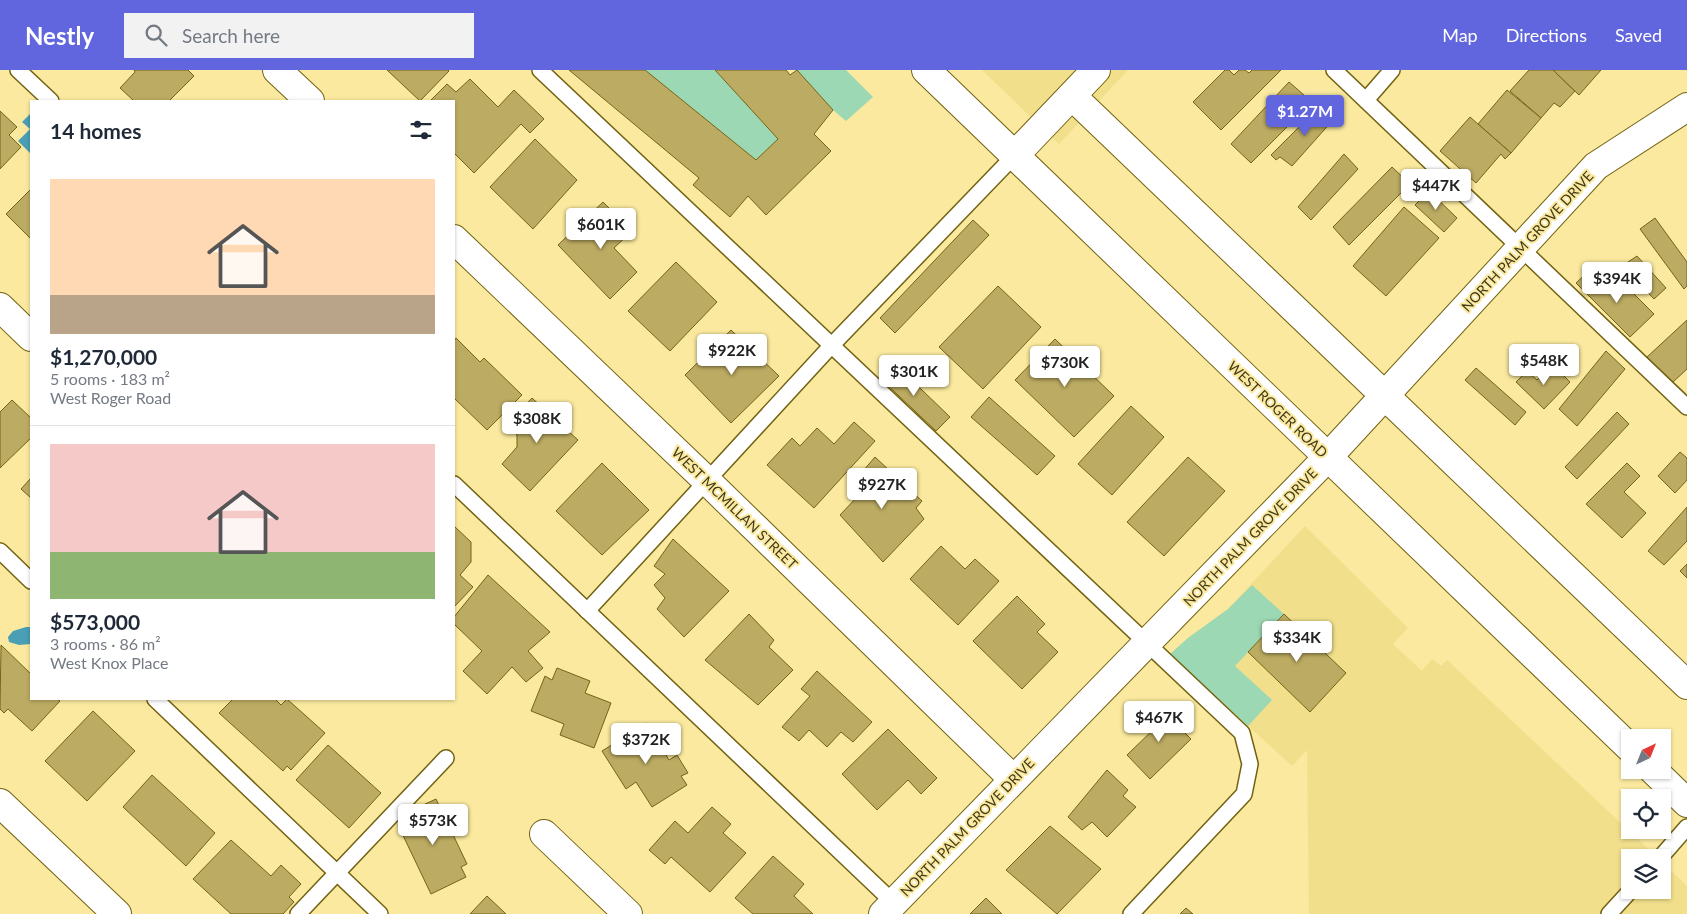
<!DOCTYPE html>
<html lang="en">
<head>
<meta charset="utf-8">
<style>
	body { margin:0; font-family:Lato,sans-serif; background:#f2f2f3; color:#1f2937; height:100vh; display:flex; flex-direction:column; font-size:19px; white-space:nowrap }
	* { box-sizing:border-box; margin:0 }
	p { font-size:16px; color:#747a83 }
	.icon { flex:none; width:28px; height:28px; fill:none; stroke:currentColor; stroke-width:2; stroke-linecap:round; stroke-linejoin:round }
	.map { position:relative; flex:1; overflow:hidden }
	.drawer { position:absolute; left:30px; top:30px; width:425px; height:600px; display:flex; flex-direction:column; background:#fff; border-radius:0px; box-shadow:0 1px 4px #0004 }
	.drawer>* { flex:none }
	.needle { width:32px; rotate:43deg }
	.fabs { position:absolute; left:1621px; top:659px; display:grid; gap:10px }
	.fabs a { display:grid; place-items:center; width:50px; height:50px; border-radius:0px; background:#fff; box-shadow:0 1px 4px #0004; font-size:25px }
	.price { position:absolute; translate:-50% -42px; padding:0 11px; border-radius:5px; background:#fff; color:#222; font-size:16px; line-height:32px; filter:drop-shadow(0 1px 2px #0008) }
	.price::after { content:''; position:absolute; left:50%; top:30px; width:15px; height:11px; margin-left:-8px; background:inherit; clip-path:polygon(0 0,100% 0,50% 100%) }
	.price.selected { background:#6166df; color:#fff }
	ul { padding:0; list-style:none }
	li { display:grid; align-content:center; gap:10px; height:265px; padding:0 20px }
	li+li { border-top:1px solid #e0e1e3 }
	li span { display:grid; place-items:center; height:155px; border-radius:0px; color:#555 }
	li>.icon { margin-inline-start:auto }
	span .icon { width:90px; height:90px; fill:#fffc; stroke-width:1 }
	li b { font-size:21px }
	h2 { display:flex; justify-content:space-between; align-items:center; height:60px; padding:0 20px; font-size:21px }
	header { display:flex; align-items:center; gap:30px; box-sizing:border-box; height:70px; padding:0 25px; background:#6166df; color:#fff }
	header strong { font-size:24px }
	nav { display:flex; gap:28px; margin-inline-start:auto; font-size:18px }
	.search { width:350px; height:45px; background:#f2f2f3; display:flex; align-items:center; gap:12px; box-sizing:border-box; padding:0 18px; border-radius:0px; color:#747a83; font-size:19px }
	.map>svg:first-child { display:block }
	.built { fill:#f1df8b }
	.green { fill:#9dd8b4 }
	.water { fill:#4a9fb5 }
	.building { fill:#bcab62; stroke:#746414 }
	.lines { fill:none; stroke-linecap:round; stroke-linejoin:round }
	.service-casing { stroke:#726211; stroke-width:18 }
	.minor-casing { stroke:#726211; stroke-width:30 }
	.tertiary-casing { stroke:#726211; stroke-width:30 }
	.service { stroke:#fff; stroke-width:15 }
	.minor { stroke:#fff; stroke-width:28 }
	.tertiary { stroke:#fff; stroke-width:28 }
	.labels { text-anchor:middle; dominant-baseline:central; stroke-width:4; stroke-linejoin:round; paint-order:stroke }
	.street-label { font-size:14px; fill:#40391a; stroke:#fae99e }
</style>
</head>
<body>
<header>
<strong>Nestly</strong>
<div class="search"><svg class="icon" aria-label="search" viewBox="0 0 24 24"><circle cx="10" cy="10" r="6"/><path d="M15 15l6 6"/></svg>Search here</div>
<nav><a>Map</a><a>Directions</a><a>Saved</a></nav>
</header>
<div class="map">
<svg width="1687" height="844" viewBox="0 0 1687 844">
	<rect width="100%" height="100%" fill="#fae99e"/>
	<g class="built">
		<polygon points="982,0 1128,0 1059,74"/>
		<polygon points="1305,456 1408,558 1393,574 1422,601 1432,589 1441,596 1447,590 1657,787 1630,788 1630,820 1662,820 1663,793 1687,816 1687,844 1309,844 1307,680 1292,696 1170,584 1188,568 1228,539"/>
	</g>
	<g class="green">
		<polygon points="645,0 715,0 778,69 756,90"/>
		<polygon points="797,0 846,0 873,27 846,51 833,40"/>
		<polygon points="1252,515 1284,544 1235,596 1272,630 1248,656 1170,584 1188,568 1228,539"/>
	</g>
	<g class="water">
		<polygon points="31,43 31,84 18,71 30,59 22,52"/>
		<polygon points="26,557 31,557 31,574 19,575 9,572 8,567 13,561"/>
	</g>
	<g class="building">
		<polygon points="134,0 188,0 194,6 169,31 134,31 120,18 135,2"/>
		<polygon points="387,0 448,0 449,1 420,31"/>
		<polygon points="569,0 645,0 756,90 778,69 715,0 786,0 790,5 797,0 833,40 814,64 831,81 766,145 748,126 730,147 693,115 699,108"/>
		<polygon points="1225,0 1229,0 1234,5 1239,0 1245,0 1249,3 1252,0 1281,0 1221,60 1193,32"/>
		<polygon points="1529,0 1553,0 1575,21 1560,37 1554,33 1541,48 1510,21"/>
		<polygon points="1553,0 1601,0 1579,25"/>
		<polygon points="470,9 498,37 514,20 544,49 530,63 521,54 474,103 454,83 454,31 430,31 447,14 456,22"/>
		<polygon points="1289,12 1312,32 1251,93 1231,74"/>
		<polygon points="1507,20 1541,48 1511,83 1478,54"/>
		<polygon points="1332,33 1341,41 1292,96 1280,87 1276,90 1271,85 1301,55 1306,60"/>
		<polygon points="0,41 17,57 9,65 21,77 0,99"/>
		<polygon points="1470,47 1511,83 1505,89 1501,84 1476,113 1440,81"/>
		<polygon points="535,69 577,110 533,159 490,117"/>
		<polygon points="1344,84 1358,99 1311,150 1298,137"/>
		<polygon points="1392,97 1410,114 1349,175 1333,157"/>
		<polygon points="31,119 31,169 6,144"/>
		<polygon points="1429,121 1457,148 1444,162 1415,135"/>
		<polygon points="603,132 632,161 614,178 637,202 610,229 558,175"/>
		<polygon points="1404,137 1439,168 1386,226 1353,196"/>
		<polygon points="1655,148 1687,192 1687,216 1684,219 1640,159"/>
		<polygon points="973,150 989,165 895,263 880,248"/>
		<polygon points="1637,186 1666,218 1654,229 1622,196"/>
		<polygon points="676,192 717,232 670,281 628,241"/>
		<polygon points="1590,200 1617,228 1627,217 1654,244 1630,267 1576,213"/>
		<polygon points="998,216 1041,257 983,319 939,277"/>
		<polygon points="1687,250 1687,299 1672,313 1647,287"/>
		<polygon points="731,260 779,306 731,353 685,305"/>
		<polygon points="456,268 480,292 484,288 522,325 487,360 454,328 454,271"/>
		<polygon points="1055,269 1114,326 1074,367 1015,310"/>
		<polygon points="1606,281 1625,299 1577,356 1559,339"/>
		<polygon points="893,292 950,347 936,361 879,307"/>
		<polygon points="1552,294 1570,312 1544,339 1516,312 1527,301 1537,310"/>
		<polygon points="1476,298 1526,342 1515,355 1465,310"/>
		<polygon points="989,327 1055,386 1037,405 971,347"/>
		<polygon points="532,328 578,370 530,421 502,394 517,377 517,365 507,355"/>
		<polygon points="12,330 31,348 31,368 0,398 0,342"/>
		<polygon points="1131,336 1164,367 1112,425 1078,394"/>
		<polygon points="1617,342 1629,354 1577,409 1565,397"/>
		<polygon points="854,352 875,371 814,438 767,395 792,368 800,376 817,358 834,374"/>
		<polygon points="1680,382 1687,388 1687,410 1675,423 1658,406"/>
		<polygon points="875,387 922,431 916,438 924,449 883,492 840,445 858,426 851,415"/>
		<polygon points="1188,387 1225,421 1164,486 1127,452"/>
		<polygon points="602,393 649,440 602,485 556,441"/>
		<polygon points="1627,393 1640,406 1624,422 1646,443 1622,468 1586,434"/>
		<polygon points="31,408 31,428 21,419"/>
		<polygon points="1687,437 1687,471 1664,495 1648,481"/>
		<polygon points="454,456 471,472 471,492 460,505 473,517 454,537"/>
		<polygon points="673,469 729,521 684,567 657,539 665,528 654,515 665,504 654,496"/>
		<polygon points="941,476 965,499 975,489 999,511 958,555 910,509"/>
		<polygon points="1687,494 1687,508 1680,501"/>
		<polygon points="488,505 550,562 528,581 543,598 526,612 512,597 487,624 463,601 482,581 454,554 454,547"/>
		<polygon points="1017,526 1045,554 1037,562 1058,582 1022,619 973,571"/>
		<polygon points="749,544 774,570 769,577 793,600 758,635 705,590"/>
		<polygon points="1284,544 1346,603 1310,642 1248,582"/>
		<polygon points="1,575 31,604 31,629 57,629 60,631 32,661 8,639 4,643 0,639"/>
		<polygon points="557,598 590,611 585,623 611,633 594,678 560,665 564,654 531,641 545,606 552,610"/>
		<polygon points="817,601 872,652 853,672 841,662 827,677 809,660 799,671 782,657 810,626 801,619"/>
		<polygon points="233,629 275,629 281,635 287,629 325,663 291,700 287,696 283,701 219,643"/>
		<polygon points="1160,633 1178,652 1176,654 1191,669 1150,709 1127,685 1158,655 1148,645"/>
		<polygon points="93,641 135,681 87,731 45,691"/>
		<polygon points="647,653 669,690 677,685 688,703 681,706 687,715 652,737 636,712 626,719 602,681"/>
		<polygon points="888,659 937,708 921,724 908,710 877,740 842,704"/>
		<polygon points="328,675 381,723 349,758 296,710"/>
		<polygon points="1107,700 1128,720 1123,726 1136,737 1107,767 1092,752 1082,760 1068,747"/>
		<polygon points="152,705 215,763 186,796 123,737"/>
		<polygon points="436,729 467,794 461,797 466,807 431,824 398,755 408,742"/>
		<polygon points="712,737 731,754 723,763 746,783 710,822 671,787 665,794 649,780 675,751 688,763"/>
		<polygon points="1050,756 1101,799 1057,844 1006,800"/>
		<polygon points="231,770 271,806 281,795 301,814 289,827 294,832 283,844 231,844 193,809"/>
		<polygon points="773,786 804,814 794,826 813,844 753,844 735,828"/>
		<polygon points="487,826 506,844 470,844"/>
		<polygon points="986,828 1002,844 970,844"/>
		<polygon points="1186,838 1193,844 1180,844"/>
	</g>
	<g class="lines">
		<g class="service-casing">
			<g id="service">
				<polyline points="18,0 51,31"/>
				<polyline points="540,0 1242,663 1250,694 1244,724 1131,844"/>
				<polyline points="1334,0 1687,337"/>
				<polyline points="1366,30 1392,0"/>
				<polyline points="454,414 894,833"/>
				<polyline points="0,481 31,511"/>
				<polyline points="587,541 831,276 1015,85"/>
				<polyline points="155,629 380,844"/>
				<polyline points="1660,788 1687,757"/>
				<polyline points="298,844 446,688"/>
				<polyline points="1609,844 1631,820"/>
			</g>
		</g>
		<g class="minor-casing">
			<g id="minor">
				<polyline points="277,0 310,31"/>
				<polyline points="1072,26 1687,615"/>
				<polyline points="1015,85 1096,0"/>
				<polyline points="454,169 706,410 1013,709"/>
				<polyline points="0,237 31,267"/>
				<polyline points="0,733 117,844"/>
				<polyline points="544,764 628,844"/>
				<polyline points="883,844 1328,387 1596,96 1687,37"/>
			</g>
		</g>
		<g class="tertiary-casing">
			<g id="tertiary">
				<polyline points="926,0 1630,678"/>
				<polyline points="1653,700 1687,733"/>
			</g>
		</g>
		<use href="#service" class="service"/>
		<use href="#minor" class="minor"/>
		<use href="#tertiary" class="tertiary"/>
	</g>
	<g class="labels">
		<g class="street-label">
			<text transform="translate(1527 171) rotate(-47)">NORTH PALM GROVE DRIVE</text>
			<text transform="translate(1278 339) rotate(44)">WEST ROGER ROAD</text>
			<text transform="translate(735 438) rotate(44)">WEST MCMILLAN STREET</text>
			<text transform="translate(1250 467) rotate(-46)">NORTH PALM GROVE DRIVE</text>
			<text transform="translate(967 757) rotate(-46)">NORTH PALM GROVE DRIVE</text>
		</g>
	</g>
</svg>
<div class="fabs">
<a><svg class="needle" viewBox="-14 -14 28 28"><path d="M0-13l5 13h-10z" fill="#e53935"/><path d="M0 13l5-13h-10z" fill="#747a83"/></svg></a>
<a><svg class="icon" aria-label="locate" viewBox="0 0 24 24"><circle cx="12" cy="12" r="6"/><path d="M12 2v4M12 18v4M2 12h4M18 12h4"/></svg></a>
<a><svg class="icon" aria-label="layers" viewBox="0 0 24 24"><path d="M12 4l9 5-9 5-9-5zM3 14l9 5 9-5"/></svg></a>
</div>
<b class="price selected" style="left:1305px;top:67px">$1.27M</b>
<b class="price" style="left:1436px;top:141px">$447K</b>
<b class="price" style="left:601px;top:180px">$601K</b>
<b class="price" style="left:1617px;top:234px">$394K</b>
<b class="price" style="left:732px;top:306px">$922K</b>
<b class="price" style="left:1544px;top:316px">$548K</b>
<b class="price" style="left:1065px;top:318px">$730K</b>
<b class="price" style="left:914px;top:327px">$301K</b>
<b class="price" style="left:537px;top:374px">$308K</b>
<b class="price" style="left:882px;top:440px">$927K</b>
<b class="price" style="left:1297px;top:593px">$334K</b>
<b class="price" style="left:1159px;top:673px">$467K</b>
<b class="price" style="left:646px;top:695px">$372K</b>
<b class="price" style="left:433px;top:776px">$573K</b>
<section class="drawer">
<h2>14 homes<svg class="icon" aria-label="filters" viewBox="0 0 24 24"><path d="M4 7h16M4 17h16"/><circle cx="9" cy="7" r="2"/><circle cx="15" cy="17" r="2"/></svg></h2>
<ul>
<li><span style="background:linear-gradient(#ffd9b3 75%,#b9a48a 0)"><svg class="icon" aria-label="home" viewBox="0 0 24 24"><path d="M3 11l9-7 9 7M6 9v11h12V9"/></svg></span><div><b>$1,270,000</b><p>5 rooms · 183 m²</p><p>West Roger Road</p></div></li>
<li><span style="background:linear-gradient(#f6c9c9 70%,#8fb573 0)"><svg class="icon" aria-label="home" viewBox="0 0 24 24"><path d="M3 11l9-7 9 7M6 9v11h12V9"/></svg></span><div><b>$573,000</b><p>3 rooms · 86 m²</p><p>West Knox Place</p></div></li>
</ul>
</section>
</div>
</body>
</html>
